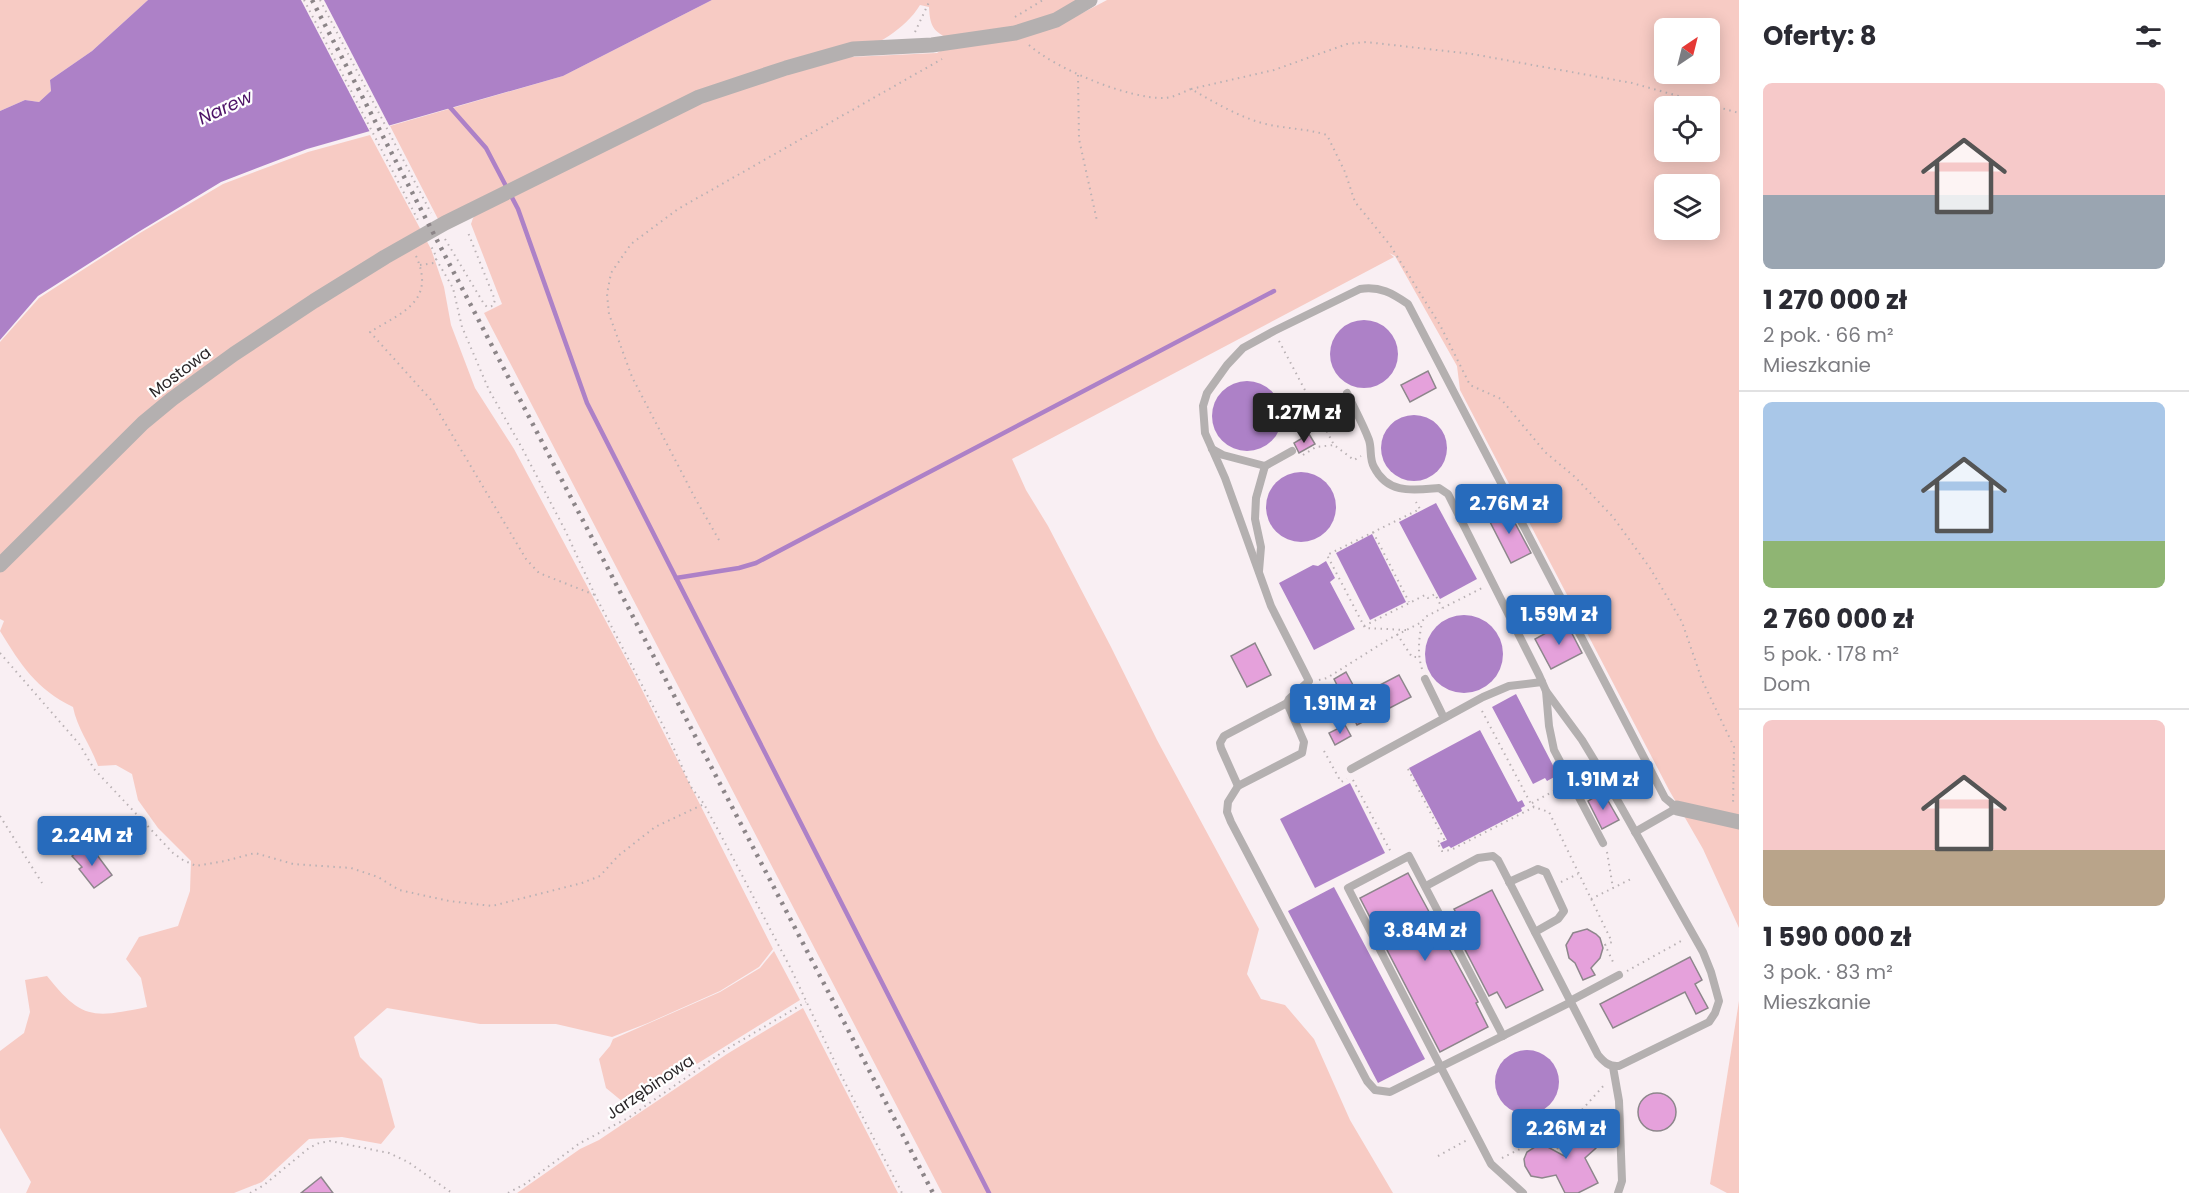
<!DOCTYPE html>
<html lang="pl">
<head>
<meta charset="utf-8">
<style>
	body { margin:0; font-family:Poppins,sans-serif; background:#f7f7f7; color:#2b2b33; height:100vh; display:flex; flex-direction:column; font-size:22px; white-space:nowrap }
	* { box-sizing:border-box; margin:0 }
	p { font-size:20px; color:#7c7c81 }
	.icon { flex:none; width:33px; height:33px; fill:none; stroke:currentColor; stroke-width:2; stroke-linecap:round; stroke-linejoin:round }
	.map { position:relative; flex:1; overflow:hidden }
	.sheet { display:flex; flex-direction:column; background:#fff; width:450px }
	.sheet>* { flex:none }
	.needle { width:39px; rotate:35deg }
	.controls { position:absolute; left:1654px; top:18px; display:grid; gap:12px }
	.controls a { display:grid; place-items:center; width:66px; height:66px; border-radius:9px; background:#fff; box-shadow:0 3px 15px #0003; font-size:30px }
	.price { position:absolute; translate:-50% -51px; padding:0 14px; border-radius:6px; background:#276bbc; color:#fff; font-size:20px; line-height:39px; filter:drop-shadow(0 2px 3px #0008) }
	.price::after { content:''; position:absolute; left:50%; top:36px; width:18px; height:14px; margin-left:-9px; background:inherit; clip-path:polygon(0 0,100% 0,50% 100%) }
	.price.current { background:#222; color:#fff }
	ul { padding:0; list-style:none }
	li { display:grid; align-content:center; gap:12px; height:318px; padding:0 24px }
	li+li { border-top:2px solid #e1e1e2 }
	li span { display:grid; place-items:center; height:186px; border-radius:9px; color:#555 }
	li>.icon { margin-inline-start:auto }
	span .icon { width:108px; height:108px; fill:#fffc; stroke-width:1 }
	li b { font-size:26px }
	h2 { display:flex; justify-content:space-between; align-items:center; height:72px; padding:0 24px; font-size:26px }
	main { display:flex; flex:1; min-height:0 }
	.map>svg:first-child { display:block }
	.green { fill:#f7cbc4; fill-rule:evenodd }
	.water { fill:#ad81c7 }
	.pier { fill:#f9eff3 }
	.lines { fill:none; stroke-linecap:round; stroke-linejoin:round }
	.stream { stroke:#ad81c7; stroke-width:4.5 }
	.building { fill:#e5a1db; stroke:#8d868b; stroke-width:1.5 }
	.path { stroke:#b9b1b4; stroke-width:2; stroke-dasharray:1.5 4.5; stroke-linecap:butt }
	.service { stroke:#b4b0b0; stroke-width:8 }
	.minor { stroke:#b4b0b0; stroke-width:15 }
	.rail { stroke:#8c8588; stroke-width:4.5; stroke-dasharray:3 6; stroke-linecap:butt }
	.labels { text-anchor:middle; dominant-baseline:central; stroke-width:4.5; stroke-linejoin:round; paint-order:stroke }
	.street-label { font-size:16px; fill:#2a2628; stroke:#fff }
	.water-label { font-size:18px; font-style:italic; fill:#4d1267; stroke:#fff }
</style>
</head>
<body>
<main>
<div class="map">
<svg width="1739" height="1193" viewBox="0 0 1739 1193">
	<rect width="100%" height="100%" fill="#f9eff3"/>
	<g class="green">
		<polygon points="0,0 148,0 92,51 50,80 51,91 39,102 25,100 0,111"/>
		<path d="M 712,0 L 1079,0 L 1016,39 C 1048,32 1077,16 1107,0 L 1739,0 L 1739,928 L 1703,849 L 1669,790 L 1460,390 L 1457,366 L 1395,256 L 1389,253 L 1394,257 L 1012,459 L 1026,490 L 1048,526 L 1111,647 L 1157,740 L 1259,929 L 1247,974 L 1261,999 L 1285,1005 L 1314,1039 L 1350,1120 L 1393,1193 L 942,1193 L 484,313 L 502,304 L 471,224 L 473,218 L 479,211 L 438,219 L 390,126 L 563,76 ZM 920,5 L 929,7 C 930,30 935,32 955,42 L 937,53 L 850,57 C 875,45 905,30 920,5 ZM 1665,28 L 1710,28 L 1710,74 L 1665,74 ZM 1665,106 L 1710,106 L 1710,152 L 1665,152 ZM 1665,184 L 1710,184 L 1710,230 L 1665,230 Z"/>
		<path d="M 370,135 L 431,249 L 444,287 L 451,325 L 475,388 L 514,449 L 633,672 L 773,949 L 759,967 L 720,991 L 648,1023 L 612,1037 L 556,1024 L 480,1024 L 387,1008 L 354,1037 L 360,1057 L 382,1079 L 395,1127 L 381,1144 L 342,1137 L 309,1139 L 262,1182 L 234,1193 L 26,1193 L 31,1182 L 0,1128 L 0,1051 L 24,1033 L 30,1012 L 25,980 L 47,976 C 82,1020 93,1018 147,1007 L 141,978 L 126,959 L 139,937 L 178,926 L 190,891 L 191,861 L 158,828 L 138,800 L 132,774 L 116,765 L 98,766 C 91,746 77,728 73,707 C 36,689 21,665 0,631 L 4,621 L 0,619 L 0,342 L 39,298 L 140,233 L 223,184 L 308,152 Z"/>
		<polygon points="774,951 800,1000 671,1080 651,1091 623,1102 606,1088 599,1059 610,1046 613,1039 720,992 760,968"/>
		<polygon points="1739,1001 1739,1193 1727,1193 1710,1184"/>
		<polygon points="803,1008 898,1193 517,1193 580,1149 599,1140 727,1054"/>
	</g>
	<g class="water">
		<polygon points="148,0 712,0 563,76 307,149 221,182 140,231 38,296 0,340 0,111 25,100 39,102 51,91 50,80 92,51"/>
		<circle cx="1364" cy="354" r="34"/>
		<circle cx="1247" cy="416" r="35"/>
		<circle cx="1414" cy="448" r="33"/>
		<circle cx="1301" cy="507" r="35"/>
		<polygon points="1436,503 1477,579 1440,599 1399,522"/>
		<polygon points="1372,534 1406,602 1370,620 1336,553"/>
		<polygon points="1326,561 1335,578 1330,582 1355,629 1314,650 1279,583 1313,565 1318,566"/>
		<circle cx="1464" cy="654" r="39"/>
		<polygon points="1516,694 1558,775 1547,781 1545,778 1533,784 1492,707"/>
		<polygon points="1480,730 1518,802 1522,800 1525,806 1521,808 1522,811 1451,848 1449,846 1443,849 1440,843 1447,840 1409,768"/>
		<polygon points="1350,783 1385,853 1315,888 1280,819"/>
		<polygon points="1334,887 1425,1059 1378,1083 1288,911"/>
		<circle cx="1527" cy="1082" r="32"/>
	</g>
	<polygon class="pier" points="301,0 324,0 391,129 371,134"/>
	<g class="lines">
		<g class="stream">
			<polyline points="448,105 486,148 518,209 587,403 989,1193"/>
			<polyline points="676,578 739,568 756,563 1274,291"/>
		</g>
	</g>
	<g class="building">
		<polygon points="1428,371 1436,388 1410,402 1401,385"/>
		<polygon points="1309,434 1315,444 1299,453 1294,443"/>
		<polygon points="1506,506 1531,553 1511,563 1487,516"/>
		<polygon points="1566,622 1582,653 1551,669 1535,639"/>
		<polygon points="1255,643 1271,675 1247,687 1231,656"/>
		<polygon points="1346,672 1359,696 1399,675 1411,697 1357,725 1334,679"/>
		<polygon points="1345,725 1351,736 1335,745 1329,733"/>
		<polygon points="1603,792 1619,820 1602,829 1588,801"/>
		<polygon points="86,845 95,857 97,855 112,875 94,888 79,869 82,867 72,856"/>
		<polygon points="1408,873 1478,1002 1476,1003 1488,1027 1440,1052 1360,898"/>
		<polygon points="1492,890 1543,990 1506,1008 1497,992 1489,996 1458,936 1466,932 1454,909"/>
		<polygon points="1587,929 1596,934 1600,938 1603,948 1600,958 1591,968 1595,975 1583,980 1575,963 1569,958 1566,945 1573,933"/>
		<polygon points="1690,957 1702,980 1695,984 1708,1008 1696,1014 1685,992 1613,1028 1600,1004"/>
		<circle cx="1657" cy="1112" r="19"/>
		<polygon points="1579,1123 1591,1126 1598,1137 1596,1148 1585,1158 1598,1183 1578,1193 1565,1193 1556,1175 1542,1178 1531,1176 1525,1166 1524,1159 1527,1152 1538,1145 1546,1146 1566,1157 1565,1137 1568,1131"/>
		<polygon points="321,1177 333,1193 301,1193"/>
	</g>
	<g class="lines">
		<g class="path">
			<polyline points="304,0 419,222"/>
			<polyline points="320,0 431,213"/>
			<polyline points="1015,17 1043,0"/>
			<polyline points="915,32 930,0"/>
			<path d="M 1029,45 C 1056,69 1129,99 1164,98 C 1173,98 1183,92 1191,89 C 1214,102 1237,116 1262,123 C 1284,129 1305,128 1327,135 L 1345,172 L 1355,202 L 1390,245 L 1440,325 L 1470,385 L 1501,399 L 1545,452 L 1575,477 L 1613,517 L 1650,568 L 1682,622 L 1702,680 L 1734,747 L 1733,806"/>
			<polyline points="1078,75 1079,139 1097,221"/>
			<polyline points="1191,89 1274,70 1347,44 1366,42 1472,54 1632,83 1739,113"/>
			<polyline points="445,239 484,304 487,307 493,306 495,300 467,230"/>
			<path d="M 416,256 C 436,301 403,312 370,332 L 432,401 L 526,559 L 539,573 L 595,595"/>
			<polyline points="436,259 453,288 462,327 489,390 522,448 565,530 595,595 667,733 691,787 704,804 732,856 791,969 841,1075 902,1193"/>
			<polyline points="420,265 434,263 436,261 436,256 431,246"/>
			<polyline points="1279,341 1334,445 1354,460 1361,456"/>
			<polyline points="1303,455 1316,447 1334,445"/>
			<polyline points="1373,532 1409,602"/>
			<polyline points="719,540 695,498 632,377 609,314 607,294 611,273 631,244 678,209 942,59"/>
			<polyline points="1364,626 1425,595 1428,598 1435,594 1442,608"/>
			<polyline points="1406,630 1365,628 1327,555 1420,509 1416,502"/>
			<polyline points="1397,634 1412,657 1418,657"/>
			<polyline points="0,653 80,745 94,769 173,853 183,860 196,866 225,861 255,853 293,864 351,868 378,877 399,890 449,901 492,906 582,883 600,876 618,856 655,827 704,804"/>
			<path d="M 1422,669 C 1417,653 1419,638 1422,622"/>
			<polyline points="1319,680 1327,678 1389,639 1422,622 1425,617 1482,588"/>
			<polyline points="1482,711 1531,804 1534,807 1549,812 1612,942 1605,945 1614,964"/>
			<polyline points="1324,751 1341,782 1347,779"/>
			<polyline points="1408,769 1444,839 1437,842 1442,851 1451,850 1534,807"/>
			<polyline points="1353,780 1392,854"/>
			<polyline points="1532,803 1561,787"/>
			<polyline points="0,816 42,883"/>
			<polyline points="1607,852 1613,888"/>
			<polyline points="1561,882 1578,874"/>
			<polyline points="1591,899 1633,878"/>
			<polyline points="1627,971 1683,940"/>
			<polyline points="1540,1116 1558,1149"/>
			<polyline points="1554,1141 1606,1083"/>
			<polyline points="1438,1156 1467,1140"/>
			<polyline points="1502,1158 1550,1134"/>
			<polyline points="250,1193 264,1185 309,1148 319,1143 330,1141 389,1153 408,1162 452,1193"/>
			<polyline points="508,1193 525,1184 580,1143 628,1118 727,1049 806,1002"/>
		</g>
		<g class="service">
			<path d="M 1347,393 C 1354,408 1363,424 1369,440 C 1372,449 1369,458 1374,467 C 1388,495 1414,490 1439,488 L 1448,494 L 1539,675 L 1546,691 L 1549,726 L 1554,750 L 1603,843"/>
			<polyline points="1212,449 1223,455 1265,466 1292,451"/>
			<polyline points="1259,571 1261,547 1255,519 1256,498 1265,466"/>
			<polyline points="1425,679 1444,718"/>
			<polyline points="1351,769 1483,697 1509,686 1542,682"/>
			<polyline points="1238,786 1221,748 1220,743 1224,736 1287,703"/>
			<polyline points="1509,882 1538,869 1546,872 1564,911 1558,919 1535,932"/>
			<path d="M 1426,886 L 1478,858 L 1493,856 L 1498,860 L 1598,1055 C 1604,1062 1609,1067 1619,1066 L 1709,1022 L 1715,1013 L 1719,1001 L 1711,972 L 1703,952 L 1602,773 L 1582,740 L 1546,691"/>
			<polyline points="1570,1001 1619,975"/>
			<path d="M 1571,1002 L 1390,1092 L 1375,1090 L 1367,1081 L 1231,822 L 1227,812 L 1228,802 L 1238,786 L 1302,753 L 1304,742 L 1287,703 L 1289,699 L 1309,681 L 1271,606 L 1225,478 L 1205,433 L 1203,406 L 1207,393 L 1227,365 L 1243,348 L 1274,331 L 1360,289 C 1380,286 1392,293 1408,304 L 1665,798 L 1677,808 L 1635,832"/>
			<polyline points="1503,1036 1409,856 1348,888 1491,1164 1523,1193"/>
			<polyline points="1613,1067 1619,1101 1622,1181 1618,1193"/>
		</g>
		<g class="minor">
			<polyline points="0,565 143,423 172,399 234,354 314,301 385,257 445,223 699,97 786,68 853,49 932,45 1015,33 1056,20 1090,0"/>
			<polyline points="1677,808 1739,822"/>
		</g>
		<polyline class="rail" points="312,0 933,1193"/>
	</g>
	<g class="labels">
		<g class="street-label">
			<text transform="translate(180 372) rotate(-37)">Mostowa</text>
			<text transform="translate(650 1087) rotate(-34)">Jarzębinowa</text>
		</g>
		<g class="water-label">
			<text transform="translate(225 107) rotate(-25)">Narew</text>
		</g>
	</g>
</svg>
<div class="controls">
<a><svg class="needle" viewBox="-14 -14 28 28"><path d="M0-13l5 13h-10z" fill="#e53935"/><path d="M0 13l5-13h-10z" fill="#7c7c81"/></svg></a>
<a><svg class="icon" aria-label="locate" viewBox="0 0 24 24"><circle cx="12" cy="12" r="6"/><path d="M12 2v4M12 18v4M2 12h4M18 12h4"/></svg></a>
<a><svg class="icon" aria-label="layers" viewBox="0 0 24 24"><path d="M12 4l9 5-9 5-9-5zM3 14l9 5 9-5"/></svg></a>
</div>
<b class="price current" style="left:1304px;top:444px">1.27M zł</b>
<b class="price" style="left:1509px;top:535px">2.76M zł</b>
<b class="price" style="left:1559px;top:646px">1.59M zł</b>
<b class="price" style="left:1340px;top:735px">1.91M zł</b>
<b class="price" style="left:1603px;top:811px">1.91M zł</b>
<b class="price" style="left:92px;top:867px">2.24M zł</b>
<b class="price" style="left:1425px;top:962px">3.84M zł</b>
<b class="price" style="left:1566px;top:1160px">2.26M zł</b>
</div>
<section class="sheet">
<h2>Oferty: 8<svg class="icon" aria-label="filters" viewBox="0 0 24 24"><path d="M4 7h16M4 17h16"/><circle cx="9" cy="7" r="2"/><circle cx="15" cy="17" r="2"/></svg></h2>
<ul>
<li><span style="background:linear-gradient(#f6c9c9 60%,#9aa5b1 0)"><svg class="icon" aria-label="home" viewBox="0 0 24 24"><path d="M3 11l9-7 9 7M6 9v11h12V9"/></svg></span><div><b>1 270 000 zł</b><p>2 pok. · 66 m²</p><p>Mieszkanie</p></div></li>
<li><span style="background:linear-gradient(#a9c7e8 75%,#8fb573 0)"><svg class="icon" aria-label="home" viewBox="0 0 24 24"><path d="M3 11l9-7 9 7M6 9v11h12V9"/></svg></span><div><b>2 760 000 zł</b><p>5 pok. · 178 m²</p><p>Dom</p></div></li>
<li><span style="background:linear-gradient(#f6c9c9 70%,#b9a48a 0)"><svg class="icon" aria-label="home" viewBox="0 0 24 24"><path d="M3 11l9-7 9 7M6 9v11h12V9"/></svg></span><div><b>1 590 000 zł</b><p>3 pok. · 83 m²</p><p>Mieszkanie</p></div></li>
</ul>
</section>
</main>
</body>
</html>
